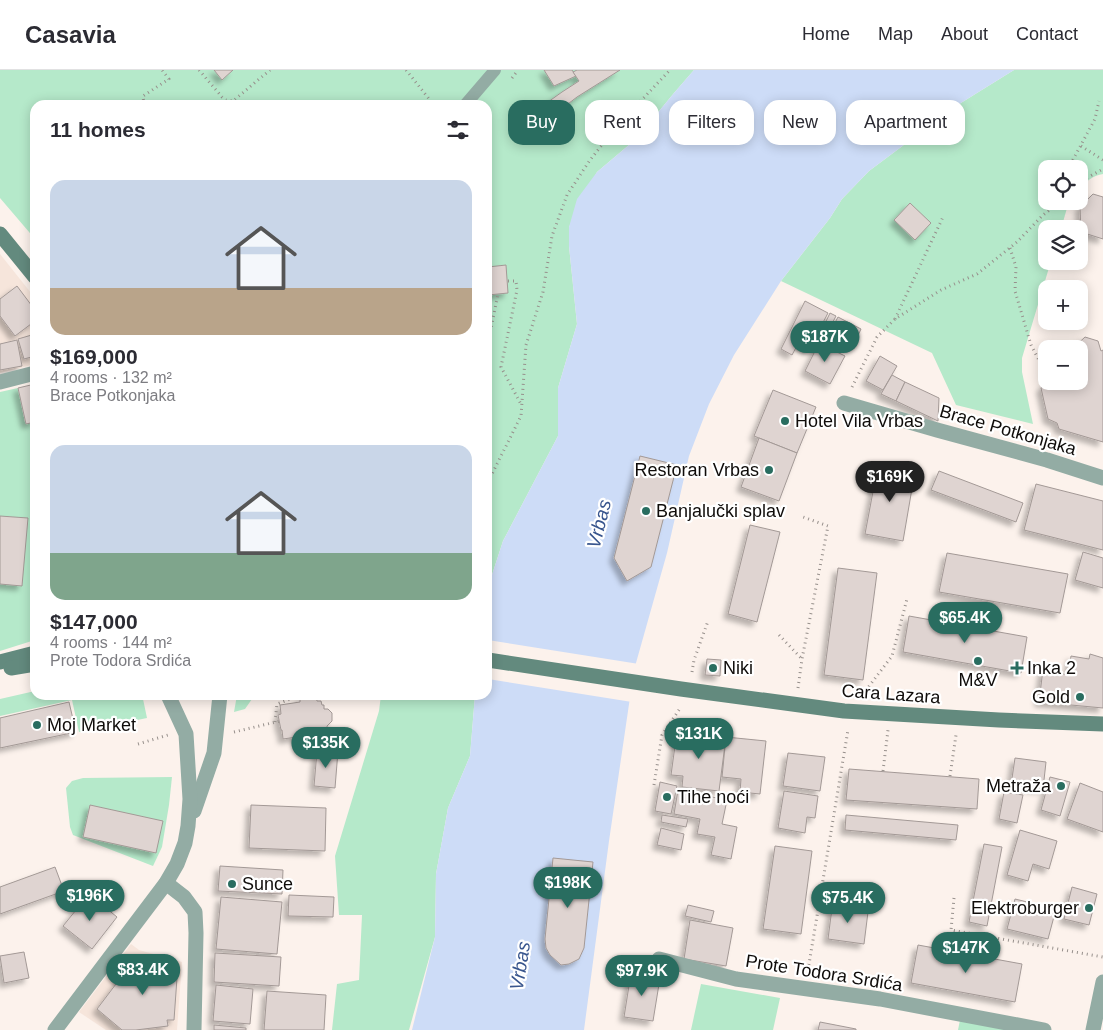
<!DOCTYPE html>
<html lang="en">
<head>
<meta charset="utf-8">
<style>
	body { margin:0; font-family:Helvetica,sans-serif; background:#f7f7f7; color:#2b2b33; height:100vh; display:flex; flex-direction:column; font-size:19px; white-space:nowrap }
	* { box-sizing:border-box; margin:0 }
	p { font-size:16px; color:#7c7c81 }
	.icon { flex:none; width:28px; height:28px; fill:none; stroke:currentColor; stroke-width:2; stroke-linecap:round; stroke-linejoin:round }
	.map { position:relative; flex:1; overflow:hidden }
	.sheet { position:absolute; left:30px; top:30px; width:462px; height:600px; display:flex; flex-direction:column; background:#fff; border-radius:15px; box-shadow:0 2px 12px #0003 }
	.sheet>* { flex:none }
	.guide { position:absolute; left:508px; top:30px; width:475px; height:45px; display:flex; gap:10px }
	.tools { position:absolute; left:1038px; top:90px; display:grid; gap:10px }
	.tools a { display:grid; place-items:center; width:50px; height:50px; border-radius:10px; background:#fff; box-shadow:0 2px 12px #0003; font-size:25px }
	.price { position:absolute; translate:-50% -42px; padding:0 11px; border-radius:18px; background:#296d60; color:#fff; font-size:16px; line-height:32px; filter:drop-shadow(0 1px 2px #0008) }
	.price::after { content:''; position:absolute; left:50%; top:30px; width:15px; height:11px; margin-left:-8px; background:inherit; clip-path:polygon(0 0,100% 0,50% 100%) }
	.price.active { background:#222; color:#fff }
	ul { padding:0; list-style:none }
	li { display:grid; align-content:center; gap:10px; height:265px; padding:0 20px }
	li span { display:grid; place-items:center; height:155px; border-radius:15px; color:#555 }
	li>.icon { margin-inline-start:auto }
	span .icon { width:90px; height:90px; fill:#fffc; stroke-width:1 }
	li b { font-size:21px }
	h2 { display:flex; justify-content:space-between; align-items:center; height:60px; padding:0 20px; font-size:21px }
	.tag { padding:0 18px; border-radius:15px; background:#fff; box-shadow:0 2px 12px #0003; font-size:18px; line-height:45px }
	.tag.active { background:#296d60; color:#fff }
	header { display:flex; align-items:center; gap:30px; box-sizing:border-box; height:70px; padding:0 25px; background:#fff; border-bottom:1px solid #e1e1e2 }
	header strong { font-size:24px }
	nav { display:flex; gap:28px; margin-inline-start:auto; font-size:18px }
	.map>svg:first-child { display:block }
	.built { fill:#f6e5db }
	.green { fill:#b5e9ca }
	.water { fill:#cddcf7 }
	.pier { fill:#fcf2ec }
	.building { fill:#dfd4d1; stroke:#a39996; filter:url(#shadow) }
	.lines { fill:none; stroke-linecap:round; stroke-linejoin:round }
	.path { stroke:#97908c; stroke-width:3; stroke-dasharray:1 4; stroke-linecap:butt }
	.lane { stroke:#93aca4; stroke-width:12 }
	.street { stroke:#93aca4; stroke-width:15 }
	.secondary { stroke:#638a7e; stroke-width:15 }
	.poi-dot { fill:#296d60; stroke:#fff; stroke-width:2 }
	.labels { text-anchor:middle; dominant-baseline:central; stroke-width:4.5; stroke-linejoin:round; paint-order:stroke }
	.poi-label { font-size:18px; fill:#0f0c0a; stroke:#fff; text-anchor:start }
	.street-label { font-size:18px; fill:#0f0c0a; stroke:#fff }
	.water-label { font-size:19px; font-style:italic; fill:#39568e; stroke:#fff }
</style>
</head>
<body>
<header>
<strong>Casavia</strong>
<nav><a>Home</a><a>Map</a><a>About</a><a>Contact</a></nav>
</header>
<div class="map">
<svg width="1103" height="960" viewBox="0 0 1103 960">
	<defs>
		<filter id="shadow"><feDropShadow dx="-4.5" dy="4.5" stdDeviation="2.5" flood-color="#0004"/></filter>
	</defs>
	<rect width="100%" height="100%" fill="#fcf2ec"/>
	<g class="built">
		<polygon points="0,184 35,228 35,294 0,303"/>
		<polygon points="131,874 139,880 182,892 177,960 106,960 79,942"/>
	</g>
	<g class="green">
		<polygon points="0,0 694,0 674,23 636,69 597,102 569,157 569,176 577,254 558,318 558,366 503,471 490,511 488,525 488,35 35,35 35,169 0,128"/>
		<path d="M 1014,0 L 1103,0 L 1103,104 C 1094,105 1085,112 1079,119 L 1079,99 L 1046,99 L 1046,131 L 1069,131 L 1061,159 L 1046,159 L 1046,191 L 1051,191 L 1022,288 L 1022,302 L 1033,354 L 956,335 L 932,283 L 781,211 L 830,148 L 842,129 L 869,101 L 956,36 Z"/>
		<polygon points="18,318 25,352 35,350 35,570 0,581 0,322"/>
		<polygon points="35,621 35,625 141,625 143,629 147,648 79,662 72,630 0,646 0,629"/>
		<polygon points="237,625 257,625 252,629 245,639 234,642"/>
		<polygon points="381,625 475,625 470,686 448,738 436,804 435,867 409,960 332,960 337,914 359,910 362,845 339,845 335,786 379,641"/>
		<polygon points="172,707 169,735 162,777 153,796 73,765 70,757 66,718 72,711 83,708"/>
		<polygon points="701,914 780,928 773,960 691,960"/>
		<polygon points="960,950 1007,960 958,960"/>
	</g>
	<polygon class="water" points="694,0 1014,0 956,36 869,101 842,129 830,148 781,211 734,285 709,334 689,386 667,483 634,600 609,771 584,960 412,960 435,867 436,804 448,738 470,686 475,625 488,625 488,525 490,511 503,471 558,366 558,318 577,254 569,176 569,157 577,129 597,102 636,69 674,23"/>
	<polygon class="pier" points="488,570 639,594 632,632 488,609"/>
	<g class="building">
		<polygon points="214,0 233,0 222,10"/>
		<polygon points="544,0 572,0 576,6 554,16"/>
		<polygon points="577,0 620,0 577,27 551,47 543,55 536,65 527,60 533,49 539,52 534,46 543,39 541,37 562,22 579,11 573,2"/>
		<polygon points="1093,124 1103,127 1103,169 1081,162 1080,137"/>
		<polygon points="910,133 931,153 915,170 894,150"/>
		<polygon points="506,195 508,223 488,225 488,197"/>
		<polygon points="17,216 35,240 35,251 15,266 0,246 0,229"/>
		<polygon points="805,231 828,243 809,279 798,274 792,285 781,279"/>
		<polygon points="830,243 836,246 823,271 818,268"/>
		<polygon points="838,247 861,259 855,272 831,260"/>
		<polygon points="35,264 35,286 24,289 18,269"/>
		<polygon points="1085,267 1098,271 1101,281 1103,280 1103,372 1059,359 1057,353 1048,349 1041,318 1049,311 1079,311 1079,279 1072,279"/>
		<polygon points="17,270 22,296 0,300 0,274"/>
		<polygon points="819,273 845,286 830,314 805,301"/>
		<polygon points="880,286 897,296 883,320 866,311"/>
		<polygon points="892,305 905,312 896,331 881,324"/>
		<polygon points="905,312 939,328 938,351 896,331"/>
		<polygon points="35,314 35,352 26,354 18,318"/>
		<polygon points="773,320 816,337 797,383 754,366"/>
		<polygon points="759,368 797,383 779,431 741,417"/>
		<polygon points="640,386 677,395 651,497 627,511 614,488"/>
		<polygon points="878,395 915,401 903,471 865,464"/>
		<polygon points="939,401 1023,433 1016,452 931,420"/>
		<polygon points="1036,414 1103,431 1103,480 1024,460"/>
		<polygon points="0,446 28,448 22,516 0,514"/>
		<polygon points="750,455 780,462 757,552 728,544"/>
		<polygon points="1083,482 1103,488 1103,518 1075,510"/>
		<polygon points="947,483 1068,504 1060,543 939,522"/>
		<polygon points="838,498 877,503 863,610 824,605"/>
		<polygon points="909,546 1027,567 1021,603 903,582"/>
		<polygon points="1090,584 1103,588 1103,638 1039,632 1043,599 1068,605 1071,586 1089,589"/>
		<polygon points="707,589 721,590 720,606 705,605"/>
		<polygon points="314,625 314,627 316,627 317,631 321,631 322,635 324,635 324,639 328,639 332,643 332,651 327,656 328,665 322,665 323,668 304,670 304,666 283,669 282,660 281,660 278,645 281,644 280,635 300,632 300,628"/>
		<polygon points="69,632 76,662 0,678 0,648"/>
		<polygon points="677,661 726,667 719,721 682,717 683,706 671,705"/>
		<polygon points="726,667 766,671 760,724 740,722 741,709 722,707"/>
		<polygon points="317,681 338,681 335,718 314,716"/>
		<polygon points="788,683 825,687 820,721 783,716"/>
		<polygon points="1015,688 1046,692 1043,719 1011,715"/>
		<polygon points="849,699 979,709 977,739 846,730"/>
		<polygon points="1050,707 1070,712 1060,746 1041,740"/>
		<polygon points="660,712 677,716 671,744 655,741"/>
		<polygon points="1080,713 1103,722 1103,762 1067,749"/>
		<polygon points="678,720 727,730 722,754 737,757 731,789 711,785 715,767 697,764 700,749 674,744"/>
		<polygon points="784,721 818,726 815,748 807,747 805,763 778,758"/>
		<polygon points="1004,722 1023,725 1017,753 999,749"/>
		<polygon points="90,735 163,751 156,783 83,767"/>
		<polygon points="251,735 326,738 325,781 249,778"/>
		<polygon points="662,745 688,749 686,757 661,752"/>
		<polygon points="846,745 958,755 956,770 845,760"/>
		<polygon points="661,758 684,764 681,780 657,775"/>
		<polygon points="1020,760 1057,771 1049,799 1033,794 1028,811 1007,805"/>
		<polygon points="984,774 1002,777 987,856 969,852"/>
		<polygon points="775,776 812,781 801,864 763,859"/>
		<polygon points="553,788 593,792 584,878 579,889 569,894 561,895 550,885 546,878 545,869"/>
		<polygon points="220,796 283,800 282,824 218,821"/>
		<polygon points="55,797 64,821 0,844 0,817"/>
		<polygon points="1072,817 1097,824 1089,855 1064,849"/>
		<polygon points="89,824 117,847 92,879 63,856"/>
		<polygon points="289,825 334,827 333,847 288,846"/>
		<polygon points="221,827 282,832 277,884 216,879"/>
		<polygon points="1015,829 1056,839 1048,869 1007,859"/>
		<polygon points="842,832 861,835 860,841 868,842 864,874 828,869 832,838 841,839"/>
		<polygon points="688,835 714,841 711,852 685,846"/>
		<polygon points="690,850 733,858 726,896 684,889"/>
		<polygon points="918,875 1022,894 1015,932 911,913"/>
		<polygon points="24,882 29,908 4,913 0,886"/>
		<polygon points="215,883 281,887 279,916 214,912"/>
		<polygon points="138,885 178,894 174,950 167,950 168,956 136,960 122,960 97,939"/>
		<polygon points="631,903 660,908 653,951 624,947"/>
		<polygon points="216,915 253,919 250,954 213,951"/>
		<polygon points="267,921 326,925 324,960 264,960"/>
		<polygon points="820,952 856,959 856,960 818,960"/>
		<polygon points="214,955 246,958 246,960 214,960"/>
	</g>
	<g class="lines">
		<g class="path">
			<polyline points="199,0 222,27 226,30 233,31 270,0"/>
			<polyline points="406,0 434,35"/>
			<polyline points="512,8 518,0"/>
			<polyline points="144,35 143,26 169,9 162,0"/>
			<polyline points="1081,76 1103,90"/>
			<polyline points="1068,99 1095,49 1099,31"/>
			<polyline points="1079,114 1083,110 1103,99"/>
			<polyline points="1010,178 1016,197 1015,221 1031,275 1041,294"/>
			<polyline points="508,211 516,211 517,220 501,297 522,336"/>
			<polyline points="895,249 943,147"/>
			<polyline points="488,260 491,258 498,224"/>
			<polyline points="852,317 877,267 895,249 941,220 977,204 1017,172 1042,146 1061,131"/>
			<polyline points="488,412 521,346 526,275 543,222 552,166 567,125 590,90 618,55 670,0"/>
			<polyline points="779,565 802,589"/>
			<polyline points="692,602 694,590 708,551"/>
			<polyline points="798,618 802,589 828,456 803,447"/>
			<polyline points="310,625 310,626"/>
			<polyline points="866,626 867,619 892,586 907,529"/>
			<polyline points="275,652 277,634 301,625"/>
			<polyline points="234,662 280,651"/>
			<polyline points="138,674 168,665"/>
			<polyline points="883,701 888,660"/>
			<polyline points="950,706 956,665"/>
			<polyline points="654,715 662,665 681,637"/>
			<polyline points="954,828 951,860 1103,887"/>
			<polyline points="808,900 848,660"/>
		</g>
		<polyline class="lane" points="465,35 495,0"/>
		<g class="street">
			<polyline points="0,312 35,303"/>
			<polyline points="844,333 937,360 1047,390 1103,408"/>
			<polyline points="194,741 214,683 220,625"/>
			<polyline points="166,813 184,827 195,842 196,863 194,960"/>
			<polyline points="659,889 736,909 880,929 1044,960"/>
			<polyline points="55,960 166,813 177,794 185,773 188,756 190,729 186,664 168,625"/>
			<polyline points="1093,960 1103,912"/>
		</g>
		<g class="secondary">
			<polyline points="0,164 35,207"/>
			<polyline points="488,590 681,619 844,641 999,650 1103,654"/>
			<polyline points="0,592 35,583"/>
			<polyline points="11,598 35,594"/>
		</g>
	</g>
	<g class="poi-dot">
		<circle cx="785" cy="351" r="5"/>
		<circle cx="769" cy="400" r="5"/>
		<circle cx="646" cy="441" r="5"/>
		<circle cx="978" cy="591" r="5"/>
		<circle cx="713" cy="598" r="5"/>
		<path d="M1014.5 590.5h5v5h5v5h-5v5h-5v-5h-5v-5h5z"/>
		<circle cx="1080" cy="627" r="5"/>
		<circle cx="37" cy="655" r="5"/>
		<circle cx="1061" cy="716" r="5"/>
		<circle cx="667" cy="727" r="5"/>
		<circle cx="232" cy="814" r="5"/>
		<circle cx="1089" cy="838" r="5"/>
	</g>
	<g class="labels">
		<g class="poi-label">
			<text x="795" y="351">Hotel Vila Vrbas</text>
			<text x="759" y="400" text-anchor="end">Restoran Vrbas</text>
			<text x="656" y="441">Banjalučki splav</text>
			<text x="723" y="598">Niki</text>
			<text x="1027" y="598">Inka 2</text>
			<text x="978" y="610" text-anchor="middle">M&amp;V</text>
			<text x="1070" y="627" text-anchor="end">Gold</text>
			<text x="47" y="655">Moj Market</text>
			<text x="1051" y="716" text-anchor="end">Metraža</text>
			<text x="677" y="727">Tihe noći</text>
			<text x="242" y="814">Sunce</text>
			<text x="1079" y="838" text-anchor="end">Elektroburger</text>
		</g>
		<g class="street-label">
			<text transform="translate(1008 360) rotate(16)">Brace Potkonjaka</text>
			<text transform="translate(891 624) rotate(4)">Cara Lazara</text>
			<text transform="translate(824 903) rotate(9)">Prote Todora Srdića</text>
		</g>
		<g class="water-label">
			<text transform="translate(599 454) rotate(-76)">Vrbas</text>
			<text transform="translate(520 896) rotate(-81)">Vrbas</text>
		</g>
	</g>
</svg>
<div class="tools">
<a><svg class="icon" aria-label="locate" viewBox="0 0 24 24"><circle cx="12" cy="12" r="6"/><path d="M12 2v4M12 18v4M2 12h4M18 12h4"/></svg></a>
<a><svg class="icon" aria-label="layers" viewBox="0 0 24 24"><path d="M12 4l9 5-9 5-9-5zM3 14l9 5 9-5"/></svg></a>
<a>+</a>
<a>−</a>
</div>
<b class="price" style="left:825px;top:293px">$187K</b>
<b class="price active" style="left:890px;top:433px">$169K</b>
<b class="price" style="left:965px;top:574px">$65.4K</b>
<b class="price" style="left:699px;top:690px">$131K</b>
<b class="price" style="left:326px;top:699px">$135K</b>
<b class="price" style="left:568px;top:839px">$198K</b>
<b class="price" style="left:90px;top:852px">$196K</b>
<b class="price" style="left:848px;top:854px">$75.4K</b>
<b class="price" style="left:966px;top:904px">$147K</b>
<b class="price" style="left:143px;top:926px">$83.4K</b>
<b class="price" style="left:642px;top:927px">$97.9K</b>
<div class="guide">
<a class="tag active">Buy</a>
<a class="tag">Rent</a>
<a class="tag">Filters</a>
<a class="tag">New</a>
<a class="tag">Apartment</a>
</div>
<section class="sheet">
<h2>11 homes<svg class="icon" aria-label="filters" viewBox="0 0 24 24"><path d="M4 7h16M4 17h16"/><circle cx="9" cy="7" r="2"/><circle cx="15" cy="17" r="2"/></svg></h2>
<ul>
<li><span style="background:linear-gradient(#c9d6e8 70%,#b9a48a 0)"><svg class="icon" aria-label="home" viewBox="0 0 24 24"><path d="M3 11l9-7 9 7M6 9v11h12V9"/></svg></span><div><b>$169,000</b><p>4 rooms · 132 m²</p><p>Brace Potkonjaka</p></div></li>
<li><span style="background:linear-gradient(#c9d6e8 70%,#7fa58c 0)"><svg class="icon" aria-label="home" viewBox="0 0 24 24"><path d="M3 11l9-7 9 7M6 9v11h12V9"/></svg></span><div><b>$147,000</b><p>4 rooms · 144 m²</p><p>Prote Todora Srdića</p></div></li>
</ul>
</section>
</div>
</body>
</html>
